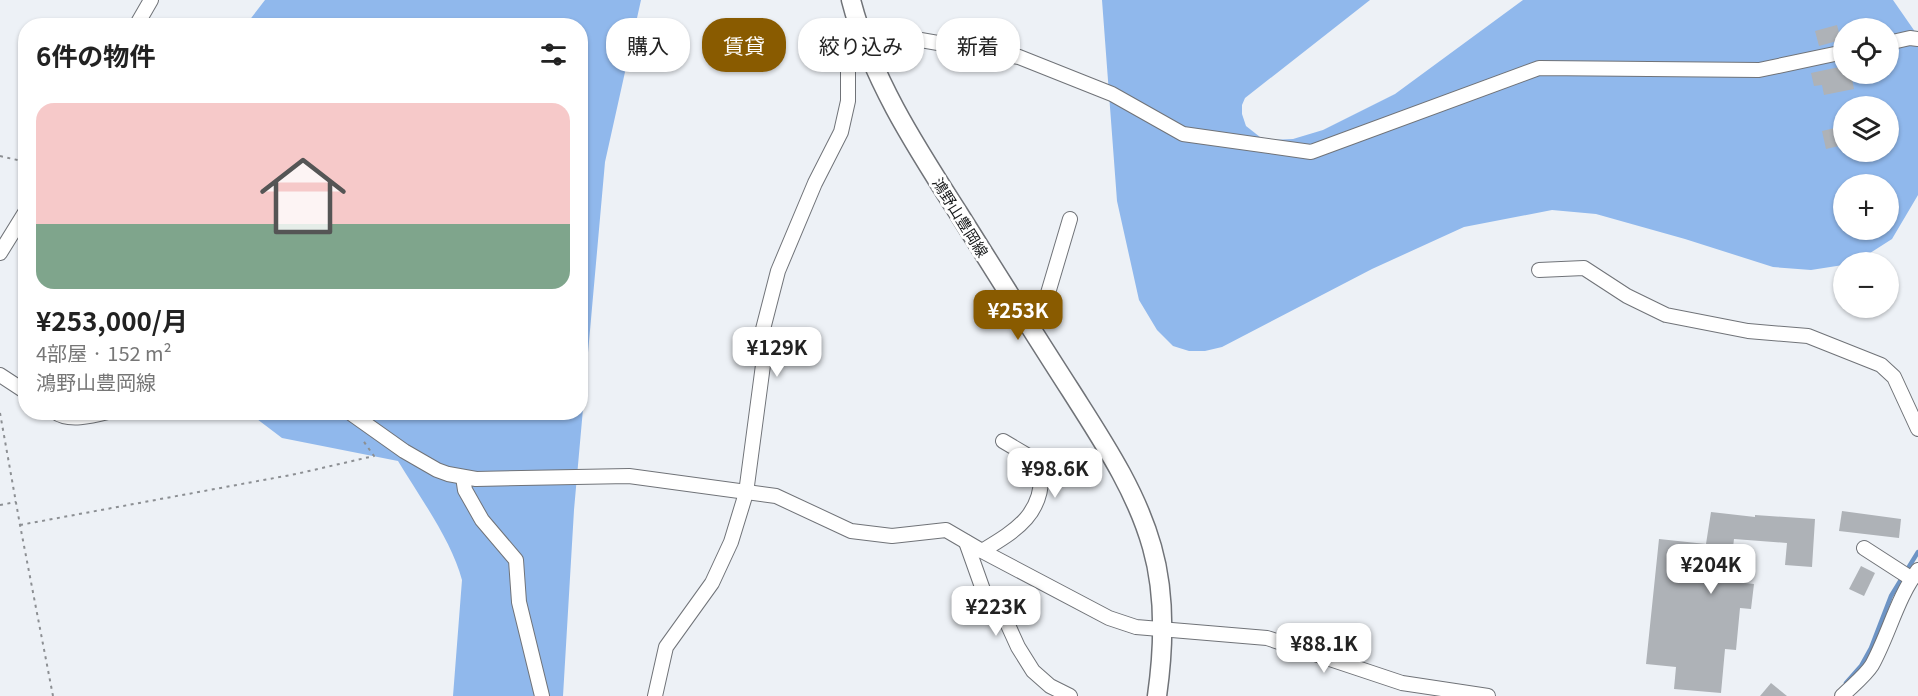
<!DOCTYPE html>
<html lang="ja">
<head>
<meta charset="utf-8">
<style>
	body { margin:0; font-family:Georgia,"Noto Sans JP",serif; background:#f2f2f2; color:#222; height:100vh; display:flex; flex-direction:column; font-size:22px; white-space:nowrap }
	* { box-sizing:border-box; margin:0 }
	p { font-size:20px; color:#767676 }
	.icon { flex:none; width:33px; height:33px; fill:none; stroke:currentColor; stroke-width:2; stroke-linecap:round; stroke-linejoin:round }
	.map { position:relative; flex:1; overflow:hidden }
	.drawer { position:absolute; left:18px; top:18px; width:570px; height:402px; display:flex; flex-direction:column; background:#fff; border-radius:24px; box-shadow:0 2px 4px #0004 }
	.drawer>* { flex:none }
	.guide { position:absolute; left:606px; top:18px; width:570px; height:54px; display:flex; gap:12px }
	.controls { position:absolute; left:1833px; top:18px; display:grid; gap:12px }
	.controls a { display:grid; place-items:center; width:66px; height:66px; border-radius:50%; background:#fff; box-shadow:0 2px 4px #0004; font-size:30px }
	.price { position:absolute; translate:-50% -51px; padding:0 14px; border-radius:12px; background:#fff; color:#222; font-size:20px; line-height:39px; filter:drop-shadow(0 2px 3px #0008) }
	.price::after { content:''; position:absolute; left:50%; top:36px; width:18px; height:14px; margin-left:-9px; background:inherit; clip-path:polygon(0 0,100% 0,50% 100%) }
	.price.on { background:#895b00; color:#fff }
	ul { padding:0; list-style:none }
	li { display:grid; align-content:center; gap:12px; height:318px; padding:0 18px }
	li+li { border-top:2px solid #e0e0e0 }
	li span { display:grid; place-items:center; height:186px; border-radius:18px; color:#555 }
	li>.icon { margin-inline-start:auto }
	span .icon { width:108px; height:108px; fill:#fffc; stroke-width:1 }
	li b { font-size:26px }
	h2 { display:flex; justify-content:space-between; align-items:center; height:72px; padding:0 18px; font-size:26px }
	.chip { padding:0 21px; border-radius:24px; background:#fff; box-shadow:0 2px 4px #0004; font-size:21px; line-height:54px }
	.chip.on { background:#895b00; color:#fff }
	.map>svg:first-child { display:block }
	.forest { fill:#90b8ec; fill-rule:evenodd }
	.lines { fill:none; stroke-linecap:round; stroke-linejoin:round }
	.stream { stroke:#6d94c5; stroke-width:4.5 }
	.building { fill:#aeb2b7 }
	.minor-casing { stroke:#707378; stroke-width:16 }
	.major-casing { stroke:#707378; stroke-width:21 }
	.path { stroke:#8c8f93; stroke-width:2; stroke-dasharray:3 4.5; stroke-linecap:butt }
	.minor { stroke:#fff; stroke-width:14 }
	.major { stroke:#fff; stroke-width:18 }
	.labels { text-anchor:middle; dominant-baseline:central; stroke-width:6; stroke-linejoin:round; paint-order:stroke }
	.street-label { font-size:15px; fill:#161819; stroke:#fff }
</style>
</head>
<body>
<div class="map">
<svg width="1918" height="696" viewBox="0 0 1918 696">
	<rect width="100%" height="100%" fill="#edf1f6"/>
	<g class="forest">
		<path d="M 265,0 L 641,0 L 605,162 L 574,510 L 563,696 L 453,696 L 462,580 C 452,541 419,496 398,461 L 282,438 L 249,413 L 580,412 L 580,26 L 245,26 Z"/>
		<path d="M 1102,0 L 1370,0 L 1245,98 L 1242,105 L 1242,114 L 1246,126 L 1260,137 L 1272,140 L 1293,139 L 1323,130 L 1395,94 L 1523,0 L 1893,0 L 1918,36 L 1918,195 L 1892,239 L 1856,262 L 1844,262 L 1843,265 L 1811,270 L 1773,267 L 1685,239 L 1596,214 L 1552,210 L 1464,227 L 1372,269 L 1222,347 L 1205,351 L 1189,351 L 1173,346 L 1157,330 L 1139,300 L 1117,201 ZM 1844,28 L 1888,28 L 1888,74 L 1844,74 ZM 1844,106 L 1888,106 L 1888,152 L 1844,152 ZM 1844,184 L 1888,184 L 1888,230 L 1844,230 Z"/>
	</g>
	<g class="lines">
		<polyline class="stream" points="1846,683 1861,666 1871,648 1891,596 1918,552"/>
	</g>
	<g class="building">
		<polygon points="1837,25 1841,40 1819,46 1815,31"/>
		<polygon points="1844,66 1844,74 1851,74 1854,89 1824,95 1822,85 1814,86 1811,73"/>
		<polygon points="1839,127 1843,145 1826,149 1822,131"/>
		<polygon points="1842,511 1901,519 1899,538 1839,531"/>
		<polygon points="1711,512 1755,517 1755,515 1815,519 1812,567 1785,565 1787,543 1734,539 1729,581 1754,584 1751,609 1740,608 1736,650 1725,649 1721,693 1674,689 1676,667 1646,664 1659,539 1706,544"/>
		<polygon points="1861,566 1875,573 1864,596 1849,589"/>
		<polygon points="1771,683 1787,696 1760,696"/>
	</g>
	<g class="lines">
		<g class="minor-casing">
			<g id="minor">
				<polyline points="136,26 151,0"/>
				<polyline points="1888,43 1910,38 1918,39"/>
				<polyline points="0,253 26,211"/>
				<polyline points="1539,270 1584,268 1627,296 1666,315 1748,331 1808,336 1881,365 1894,377 1918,429"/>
				<polyline points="1029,324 1043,310 1070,219"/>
				<polyline points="0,375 26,392"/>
				<path d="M 55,412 C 68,422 92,416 108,412"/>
				<polyline points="349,412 404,451 437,470 448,474 476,479 629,476 776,496 851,531 892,536 946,530 982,551 1109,618 1136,627 1267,638 1402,683 1488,696"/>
				<polyline points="463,477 465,490 482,520 516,560 519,602 542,696"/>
				<polyline points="966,542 987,601 1003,614 1018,647 1033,671 1050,686 1070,696"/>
				<polyline points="1864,548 1912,579"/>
				<path d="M 982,551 C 1017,530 1045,513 1041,468 L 1030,457 L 1003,441"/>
				<polyline points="655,696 666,647 712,583 731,542 746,493 763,365 762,333 778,271 815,183 841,132 848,101 848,47 851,42 863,38 915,39 1019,57 1112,94 1183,134 1311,152 1539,68 1759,70 1844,52"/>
				<path d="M 1842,696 C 1852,686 1865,676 1872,665 C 1889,634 1897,598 1918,570"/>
			</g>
		</g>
		<g class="major-casing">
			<path id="major" d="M 851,0 C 871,78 916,147 959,214 C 996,273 1033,332 1071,391 C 1102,440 1136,490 1152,547 C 1166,596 1164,647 1157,696"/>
		</g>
		<g class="path">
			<polyline points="0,156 26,162"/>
			<polyline points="0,413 20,525 53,696"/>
			<polyline points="0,505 16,502"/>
			<polyline points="20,525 296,474 374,456 362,439"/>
		</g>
		<use href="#minor" class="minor"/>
		<use href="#major" class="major"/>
	</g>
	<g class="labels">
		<g class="street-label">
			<text transform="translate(961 217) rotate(58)">鴻野山豊岡線</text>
		</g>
	</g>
</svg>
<div class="controls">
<a><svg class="icon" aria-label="locate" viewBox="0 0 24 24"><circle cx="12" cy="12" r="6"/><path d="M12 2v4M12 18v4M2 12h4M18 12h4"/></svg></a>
<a><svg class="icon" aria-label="layers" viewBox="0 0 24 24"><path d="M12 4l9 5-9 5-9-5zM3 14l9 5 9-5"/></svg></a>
<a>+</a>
<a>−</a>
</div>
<b class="price on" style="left:1018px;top:341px">¥253K</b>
<b class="price" style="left:777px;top:378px">¥129K</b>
<b class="price" style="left:1055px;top:499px">¥98.6K</b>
<b class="price" style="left:1711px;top:595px">¥204K</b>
<b class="price" style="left:996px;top:637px">¥223K</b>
<b class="price" style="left:1324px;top:674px">¥88.1K</b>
<div class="guide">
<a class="chip">購入</a>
<a class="chip on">賃貸</a>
<a class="chip">絞り込み</a>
<a class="chip">新着</a>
</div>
<section class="drawer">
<h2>6件の物件<svg class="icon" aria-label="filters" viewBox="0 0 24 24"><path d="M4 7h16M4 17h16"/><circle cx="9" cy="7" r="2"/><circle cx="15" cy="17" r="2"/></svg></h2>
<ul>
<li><span style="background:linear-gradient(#f6c9c9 65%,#7fa58c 0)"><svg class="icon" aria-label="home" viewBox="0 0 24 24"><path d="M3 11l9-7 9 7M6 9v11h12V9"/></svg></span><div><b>¥253,000/月</b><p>4部屋 · 152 m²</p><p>鴻野山豊岡線</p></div></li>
</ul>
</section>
</div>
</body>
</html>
